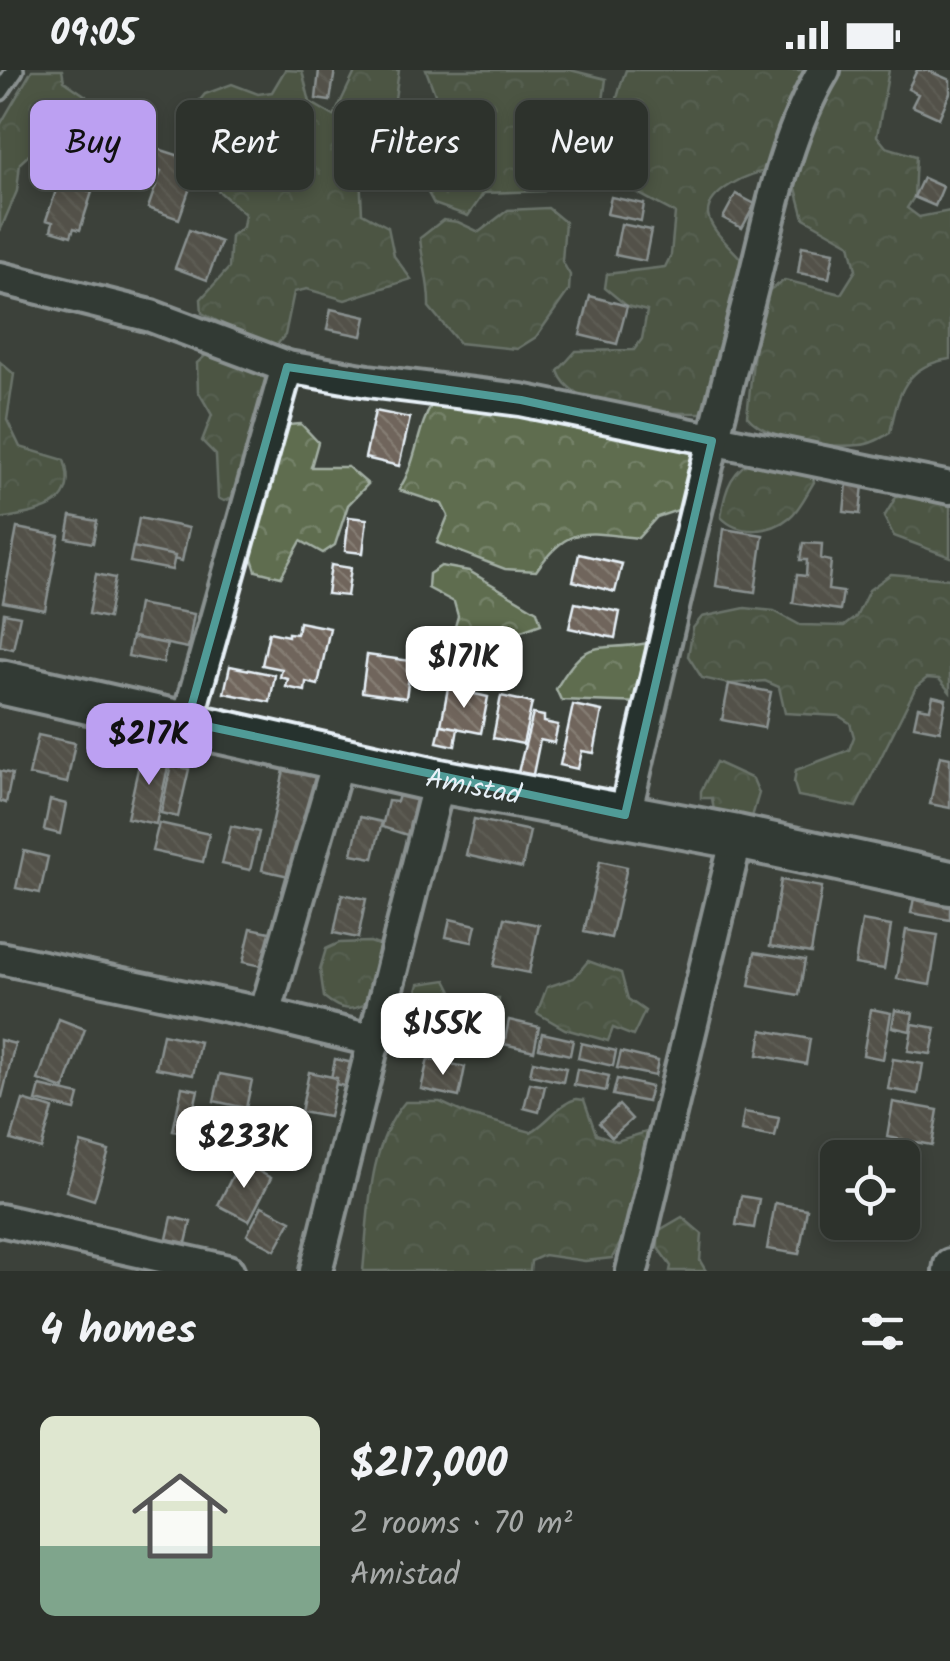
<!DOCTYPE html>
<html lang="en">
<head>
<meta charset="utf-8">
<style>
	body { margin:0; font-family:Kalam,sans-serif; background:#393e38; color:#f1f3f6; height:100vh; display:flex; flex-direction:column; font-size:38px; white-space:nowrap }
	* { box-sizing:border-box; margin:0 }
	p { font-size:32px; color:#a7aaa9 }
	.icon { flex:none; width:55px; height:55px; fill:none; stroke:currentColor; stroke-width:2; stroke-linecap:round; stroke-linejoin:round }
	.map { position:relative; height:1201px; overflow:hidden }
	.side { display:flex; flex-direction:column; background:#2d322c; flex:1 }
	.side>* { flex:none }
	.banner { position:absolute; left:30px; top:30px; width:890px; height:90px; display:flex; gap:20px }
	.tools { position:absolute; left:820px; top:1070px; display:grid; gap:20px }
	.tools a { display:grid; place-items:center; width:100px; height:100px; border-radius:15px; background:#2d322c; box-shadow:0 5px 15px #0003,0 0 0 2px #484d48; font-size:50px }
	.price { position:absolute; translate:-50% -85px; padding:0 22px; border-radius:20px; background:#fff; color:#222; font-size:32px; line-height:65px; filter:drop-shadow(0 2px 5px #0008) }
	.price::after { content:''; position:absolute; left:50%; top:60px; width:30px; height:22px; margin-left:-15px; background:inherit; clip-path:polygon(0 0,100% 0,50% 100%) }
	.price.on { background:#bca0f2; color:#111 }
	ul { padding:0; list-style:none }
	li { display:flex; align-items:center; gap:30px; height:250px; padding:0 40px }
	li span { display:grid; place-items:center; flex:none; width:280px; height:200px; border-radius:15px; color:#555 }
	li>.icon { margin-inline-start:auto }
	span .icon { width:120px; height:120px; fill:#fffc; stroke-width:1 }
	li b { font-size:42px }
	h2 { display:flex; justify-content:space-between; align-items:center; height:120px; padding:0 40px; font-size:42px }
	.pill { padding:0 35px; border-radius:15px; background:#2d322c; box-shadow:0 5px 15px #0003,0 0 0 2px #484d48; font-size:35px; line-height:90px }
	.pill.on { background:#bca0f2; color:#111 }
	.status { display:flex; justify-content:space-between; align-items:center; height:70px; padding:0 50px; background:#2d322c; direction:ltr }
	.status svg { height:28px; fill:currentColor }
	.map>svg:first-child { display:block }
	.forest { fill:url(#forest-crowns); stroke:#a3afa4; stroke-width:2.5 }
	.building { fill:url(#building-back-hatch); stroke:#e8f1f8; stroke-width:2.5 }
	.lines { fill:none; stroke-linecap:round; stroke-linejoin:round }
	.lane-casing { stroke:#e8f1f8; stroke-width:22 }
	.street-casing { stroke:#e8f1f8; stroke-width:38 }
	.secondary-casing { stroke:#e8f1f8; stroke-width:50 }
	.lane { stroke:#26332d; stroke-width:15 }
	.street { stroke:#26332d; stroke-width:30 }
	.secondary { stroke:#26332d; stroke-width:42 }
	.marked { fill:none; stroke:#509b97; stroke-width:8; stroke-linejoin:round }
	.labels { text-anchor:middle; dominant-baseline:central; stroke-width:8; stroke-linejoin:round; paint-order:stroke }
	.street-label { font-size:28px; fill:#e8f1f8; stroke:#26332d }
</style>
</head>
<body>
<div class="status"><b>09:05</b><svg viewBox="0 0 49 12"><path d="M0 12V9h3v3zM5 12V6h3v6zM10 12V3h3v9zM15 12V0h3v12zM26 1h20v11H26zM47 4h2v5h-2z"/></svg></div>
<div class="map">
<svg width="950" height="1201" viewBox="0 0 950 1201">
	<defs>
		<pattern id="forest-crowns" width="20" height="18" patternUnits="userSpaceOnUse" patternTransform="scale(2.5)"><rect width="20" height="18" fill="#5e6d4f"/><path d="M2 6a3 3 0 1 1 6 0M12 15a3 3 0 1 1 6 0" fill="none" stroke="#758269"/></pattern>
		<pattern id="building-back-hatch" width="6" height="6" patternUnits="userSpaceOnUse" patternTransform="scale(2.5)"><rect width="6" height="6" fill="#70655b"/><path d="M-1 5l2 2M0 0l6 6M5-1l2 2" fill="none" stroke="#847c73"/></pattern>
	</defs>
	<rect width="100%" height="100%" fill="#3c423b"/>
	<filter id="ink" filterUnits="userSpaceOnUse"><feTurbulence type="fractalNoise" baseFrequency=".01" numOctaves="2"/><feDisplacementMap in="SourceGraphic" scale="20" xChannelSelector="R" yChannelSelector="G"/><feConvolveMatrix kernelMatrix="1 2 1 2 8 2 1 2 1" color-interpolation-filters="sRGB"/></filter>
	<g filter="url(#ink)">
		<g class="forest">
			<polygon points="32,0 62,0 64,11 86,26 91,52 72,73 31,83 20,93 17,121 0,161 0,55"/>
			<polygon points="285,0 302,1 310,32 334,46 356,0 399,0 393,43 359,87 362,143 388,157 394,186 411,209 345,230 307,219 294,222 285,265 276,276 263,275 202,243 201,229 229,198 231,166 243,157 245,144 214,117 199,79 196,35 205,24 232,14 258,24 272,22"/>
			<polygon points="426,0 570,0 606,9 595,89 544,121 484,123 468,146 434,134 420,108 435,24"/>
			<path d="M 626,0 L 889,0 L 877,66 L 886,77 L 916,86 L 914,127 L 907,138 L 919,147 L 950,141 L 950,289 C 905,295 898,324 890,363 C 881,368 870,375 860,375 C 829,378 767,371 747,346 L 760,226 L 785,210 L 841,224 L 856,200 L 850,174 L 804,148 L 793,107 C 786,105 777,101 769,101 C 751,101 707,122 708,144 C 710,160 731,177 741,189 L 720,318 L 706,343 C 667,343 573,345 558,301 L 576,281 L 634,280 L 642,269 L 647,241 L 627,236 L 605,218 L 607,204 L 665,197 L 671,185 L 675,143 C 660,134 625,119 615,106 C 600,89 618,20 626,0 Z"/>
			<path d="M 548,138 L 565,152 L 562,191 L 570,205 L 569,220 L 536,267 L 517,279 L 459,273 L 429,237 C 430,213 422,192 420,168 L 443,150 L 458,152 L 479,162 L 508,140 Z"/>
			<polygon points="208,283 267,301 273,313 236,427 224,431 218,428 216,385 202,371 212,345 198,321 197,293"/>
			<path d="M 0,292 L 14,304 L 7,350 L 20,377 L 64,390 C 81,439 36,442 0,449 Z"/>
			<path d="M 435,328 L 612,358 L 694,382 L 698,408 L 684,438 L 657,447 L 638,468 C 585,463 570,453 536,501 L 505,499 L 437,473 L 448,446 L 442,434 L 399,420 C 419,387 415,362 435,328 Z"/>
			<polygon points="301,354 318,372 311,397 348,397 368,414 348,435 335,475 323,483 301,471 281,507 256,501 248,476 288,355"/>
			<path d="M 760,385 L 811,398 L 814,412 C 807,423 800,439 790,447 C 771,463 739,466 721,447 C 725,417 732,399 760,385 Z"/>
			<polygon points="899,422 950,422 950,487 894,466 884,447"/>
			<polygon points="441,496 469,501 537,541 541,554 499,569 499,597 475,597 447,585 458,546 454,532 428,518 429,504"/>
			<polygon points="891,504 950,509 950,622 939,609 927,608 916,617 856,737 798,726 794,713 796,700 849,680 854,667 850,653 839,646 785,643 779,617 765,611 729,614 702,608 688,586 693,558 702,547 745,538 774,541 800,555 844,556 856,547 869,520"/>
			<path d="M 648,573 L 665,584 L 643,633 L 561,630 L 556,619 C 588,564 594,583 648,573 Z"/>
			<polygon points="716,692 753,709 759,723 750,754 716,753 712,728 701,728 701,721"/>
			<path d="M 370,872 L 384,877 L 378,928 C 355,940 345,945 324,927 L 320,899 L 326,879 L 339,873 Z"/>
			<polygon points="588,891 621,903 628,929 645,941 633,966 613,958 608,971 565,959 537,943 547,917 574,908"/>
			<polygon points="446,910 461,939 479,928 499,928 496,957 479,973 462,970 432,983 402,975 400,965 407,957 419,914"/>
			<path d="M 576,1029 L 584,1030 L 596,1064 L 617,1071 L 646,1062 L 659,1069 L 658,1104 L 612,1188 L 585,1191 L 544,1185 L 531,1191 L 530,1201 L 363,1201 C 369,1145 367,1077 405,1032 L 440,1032 L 466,1044 L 531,1062 C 550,1051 558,1034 576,1029 Z"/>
			<polygon points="682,1147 702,1164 700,1191 706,1201 670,1201 671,1196 658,1178 658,1161"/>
		</g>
		<g class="building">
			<polygon points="319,0 335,0 330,31 316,29"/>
			<polygon points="917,0 927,0 950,10 950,23 939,48 912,36 918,24 908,19"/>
			<polygon points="403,34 422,41 413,67 394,60"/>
			<polygon points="155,78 199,92 179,149 148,138 161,101 149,97"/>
			<polygon points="923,108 943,117 935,136 914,127"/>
			<polygon points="59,112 92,122 80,160 74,158 71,166 51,160 53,152 46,150"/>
			<polygon points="736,124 755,134 742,158 723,148"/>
			<polygon points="611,127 644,134 641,151 607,144"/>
			<polygon points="621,154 651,160 645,191 615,185"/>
			<polygon points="189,160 221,172 207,210 175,198"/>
			<polygon points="802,176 834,182 829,208 798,203"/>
			<polygon points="590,226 627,236 617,274 580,265"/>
			<polygon points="331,239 366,247 362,266 327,259"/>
			<polygon points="375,341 410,348 399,396 365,388"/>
			<polygon points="847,413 863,415 860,444 844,442"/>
			<polygon points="71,446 97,451 93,473 67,468"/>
			<polygon points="349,447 367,449 363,483 345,481"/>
			<polygon points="139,448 189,458 182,491 133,481"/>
			<polygon points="17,458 59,466 45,540 3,532"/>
			<polygon points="724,459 763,465 755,522 716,516"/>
			<polygon points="803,473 822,474 821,489 831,491 828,520 843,522 840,540 793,533 797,505 806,506 807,490 800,490"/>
			<polygon points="133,477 175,486 172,500 130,492"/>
			<polygon points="579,484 622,494 615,522 573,511"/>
			<polygon points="331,495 351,498 347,526 327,524"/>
			<polygon points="96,504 115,508 108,548 89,544"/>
			<polygon points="575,533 620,542 615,568 569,558"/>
			<polygon points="138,534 194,544 188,578 132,567"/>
			<polygon points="4,543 20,546 13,579 0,576"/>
			<polygon points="299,552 330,558 318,615 306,612 305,621 286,617 288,609 280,607 282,599 262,595 269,562 288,566 288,563 297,564"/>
			<polygon points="132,567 167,574 163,593 128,586"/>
			<polygon points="367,585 411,591 406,628 362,622"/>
			<polygon points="230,596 275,605 270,632 224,623"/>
			<polygon points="729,614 771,622 764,658 722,650"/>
			<polygon points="448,618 488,627 481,663 441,655"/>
			<polygon points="501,626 532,633 523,674 493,668"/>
			<polygon points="933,626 946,629 940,661 914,656 918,637 930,639"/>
			<polygon points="573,635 602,641 594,683 582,681 578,699 560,695"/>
			<polygon points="533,644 544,646 544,652 558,655 554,673 540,670 532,709 517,706"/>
			<polygon points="441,655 458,658 455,676 437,672"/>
			<polygon points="38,665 75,673 67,713 29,705"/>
			<polygon points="142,681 170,687 156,754 127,748"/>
			<polygon points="940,686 950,688 950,738 930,734"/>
			<polygon points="286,691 322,698 298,808 262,800"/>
			<polygon points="171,695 189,699 178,747 161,743"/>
			<polygon points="0,701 12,704 6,733 0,731"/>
			<polygon points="399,725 419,729 410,766 382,757 388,731 397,732"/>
			<polygon points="50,730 66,734 60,764 44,760"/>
			<polygon points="360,747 382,752 373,788 352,784"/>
			<polygon points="474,749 530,761 522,798 466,785"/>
			<polygon points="159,753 209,764 203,792 152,781"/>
			<polygon points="231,756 259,762 250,800 222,794"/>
			<polygon points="24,781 48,787 40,823 16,818"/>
			<polygon points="600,791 627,797 611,868 584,862"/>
			<polygon points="781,810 822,817 811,883 770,876"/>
			<polygon points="915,823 950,830 950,850 911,843"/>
			<polygon points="342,824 366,829 358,868 334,863"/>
			<polygon points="505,848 539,855 529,903 494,896"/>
			<polygon points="450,849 476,855 472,872 446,867"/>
			<polygon points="862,851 891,856 884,899 855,894"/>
			<polygon points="251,858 279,864 271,898 243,892"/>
			<polygon points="906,860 938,865 930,915 897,909"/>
			<polygon points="755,882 805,890 799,925 749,916"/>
			<polygon points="871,939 891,943 883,989 863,985"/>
			<polygon points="895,940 913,943 910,961 892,957"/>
			<polygon points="59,949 85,959 64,1019 38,1010"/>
			<polygon points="509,950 539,957 534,981 504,974"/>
			<polygon points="913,954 936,958 931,984 908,981"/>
			<polygon points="762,960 810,969 806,994 758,985"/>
			<polygon points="542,963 573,970 570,985 539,978"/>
			<polygon points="163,964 200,972 193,1005 156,998"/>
			<polygon points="0,970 15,974 2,1027 0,1026"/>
			<polygon points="581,973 616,981 613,996 578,988"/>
			<polygon points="621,982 658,991 655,1006 617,998"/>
			<polygon points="335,989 353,993 349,1017 330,1013"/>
			<polygon points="428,989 465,997 459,1027 421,1019"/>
			<polygon points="893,989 923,994 918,1024 888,1019"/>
			<polygon points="533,991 566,998 563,1012 530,1005"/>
			<polygon points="577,999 609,1006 606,1021 574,1015"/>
			<polygon points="309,1002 337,1008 329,1047 301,1042"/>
			<polygon points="220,1004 252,1010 246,1038 214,1031"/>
			<polygon points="617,1009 651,1017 647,1032 613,1025"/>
			<polygon points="530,1013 545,1016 539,1042 524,1038"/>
			<polygon points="40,1016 79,1025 75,1040 36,1031"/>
			<polygon points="182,1017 198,1020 188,1064 173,1061"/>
			<polygon points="23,1030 53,1039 41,1079 11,1070"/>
			<polygon points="893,1032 938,1040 932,1075 887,1067"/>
			<polygon points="619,1035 632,1049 612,1067 599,1053"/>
			<polygon points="744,1042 779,1048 775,1067 741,1061"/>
			<polygon points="81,1073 109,1081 94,1130 66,1121"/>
			<polygon points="240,1091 271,1108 249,1151 218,1135"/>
			<polygon points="741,1126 759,1129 754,1158 736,1155"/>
			<polygon points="775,1133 807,1139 799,1184 767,1179"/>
			<polygon points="262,1136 291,1151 275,1180 247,1165"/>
			<polygon points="172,1147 191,1152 186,1173 167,1169"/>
		</g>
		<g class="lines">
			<g class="lane-casing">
				<polyline id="lane" points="0,22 15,0"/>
			</g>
			<g class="street-casing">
				<g id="street">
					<polyline points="0,208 151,246 287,297 368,311 521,330 950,418"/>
					<polyline points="187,652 287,297"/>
					<path d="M 625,745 C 664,575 703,406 747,237 C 768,158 782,70 824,0"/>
					<polyline points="0,888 265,944 375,971"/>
					<polyline points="265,944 339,688"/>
					<polyline points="0,1150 228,1201"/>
					<polyline points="316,1201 439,711"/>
					<polyline points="632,1201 737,767"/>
					<polyline points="949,1201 950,1195"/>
				</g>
			</g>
			<g class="secondary-casing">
				<g id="secondary">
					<path id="s1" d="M 0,612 L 439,711 L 737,767 L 950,813"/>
				</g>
			</g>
			<use href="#lane" class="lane"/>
			<use href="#street" class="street"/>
			<use href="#secondary" class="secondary"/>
		</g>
	</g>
	<path d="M0 0H950V1201H0ZM 287,297 L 521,330 L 712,371 L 625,745 L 187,652 Z" fill="#3c423b" fill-opacity=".55" fill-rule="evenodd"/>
	<path class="marked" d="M 287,297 L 521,330 L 712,371 L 625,745 L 187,652 Z"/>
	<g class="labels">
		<g class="street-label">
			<text stroke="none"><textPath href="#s1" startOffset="485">Amistad</textPath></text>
		</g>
	</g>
</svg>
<div class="tools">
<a><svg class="icon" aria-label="locate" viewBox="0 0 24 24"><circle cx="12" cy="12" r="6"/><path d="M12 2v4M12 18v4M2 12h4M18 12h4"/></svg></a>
</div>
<b class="price" style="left:464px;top:641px">$171K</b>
<b class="price on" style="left:149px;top:718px">$217K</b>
<b class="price" style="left:443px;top:1008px">$155K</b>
<b class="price" style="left:244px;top:1121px">$233K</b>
<div class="banner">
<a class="pill on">Buy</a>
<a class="pill">Rent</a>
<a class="pill">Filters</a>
<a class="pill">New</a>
</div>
</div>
<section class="side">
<h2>4 homes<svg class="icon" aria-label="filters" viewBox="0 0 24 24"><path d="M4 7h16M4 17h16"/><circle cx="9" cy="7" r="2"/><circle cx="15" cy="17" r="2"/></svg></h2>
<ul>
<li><span style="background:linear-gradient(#dfe7d0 65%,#7fa58c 0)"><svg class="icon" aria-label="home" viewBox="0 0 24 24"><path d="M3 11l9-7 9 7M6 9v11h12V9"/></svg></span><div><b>$217,000</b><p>2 rooms · 70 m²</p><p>Amistad</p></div></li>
</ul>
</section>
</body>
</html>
